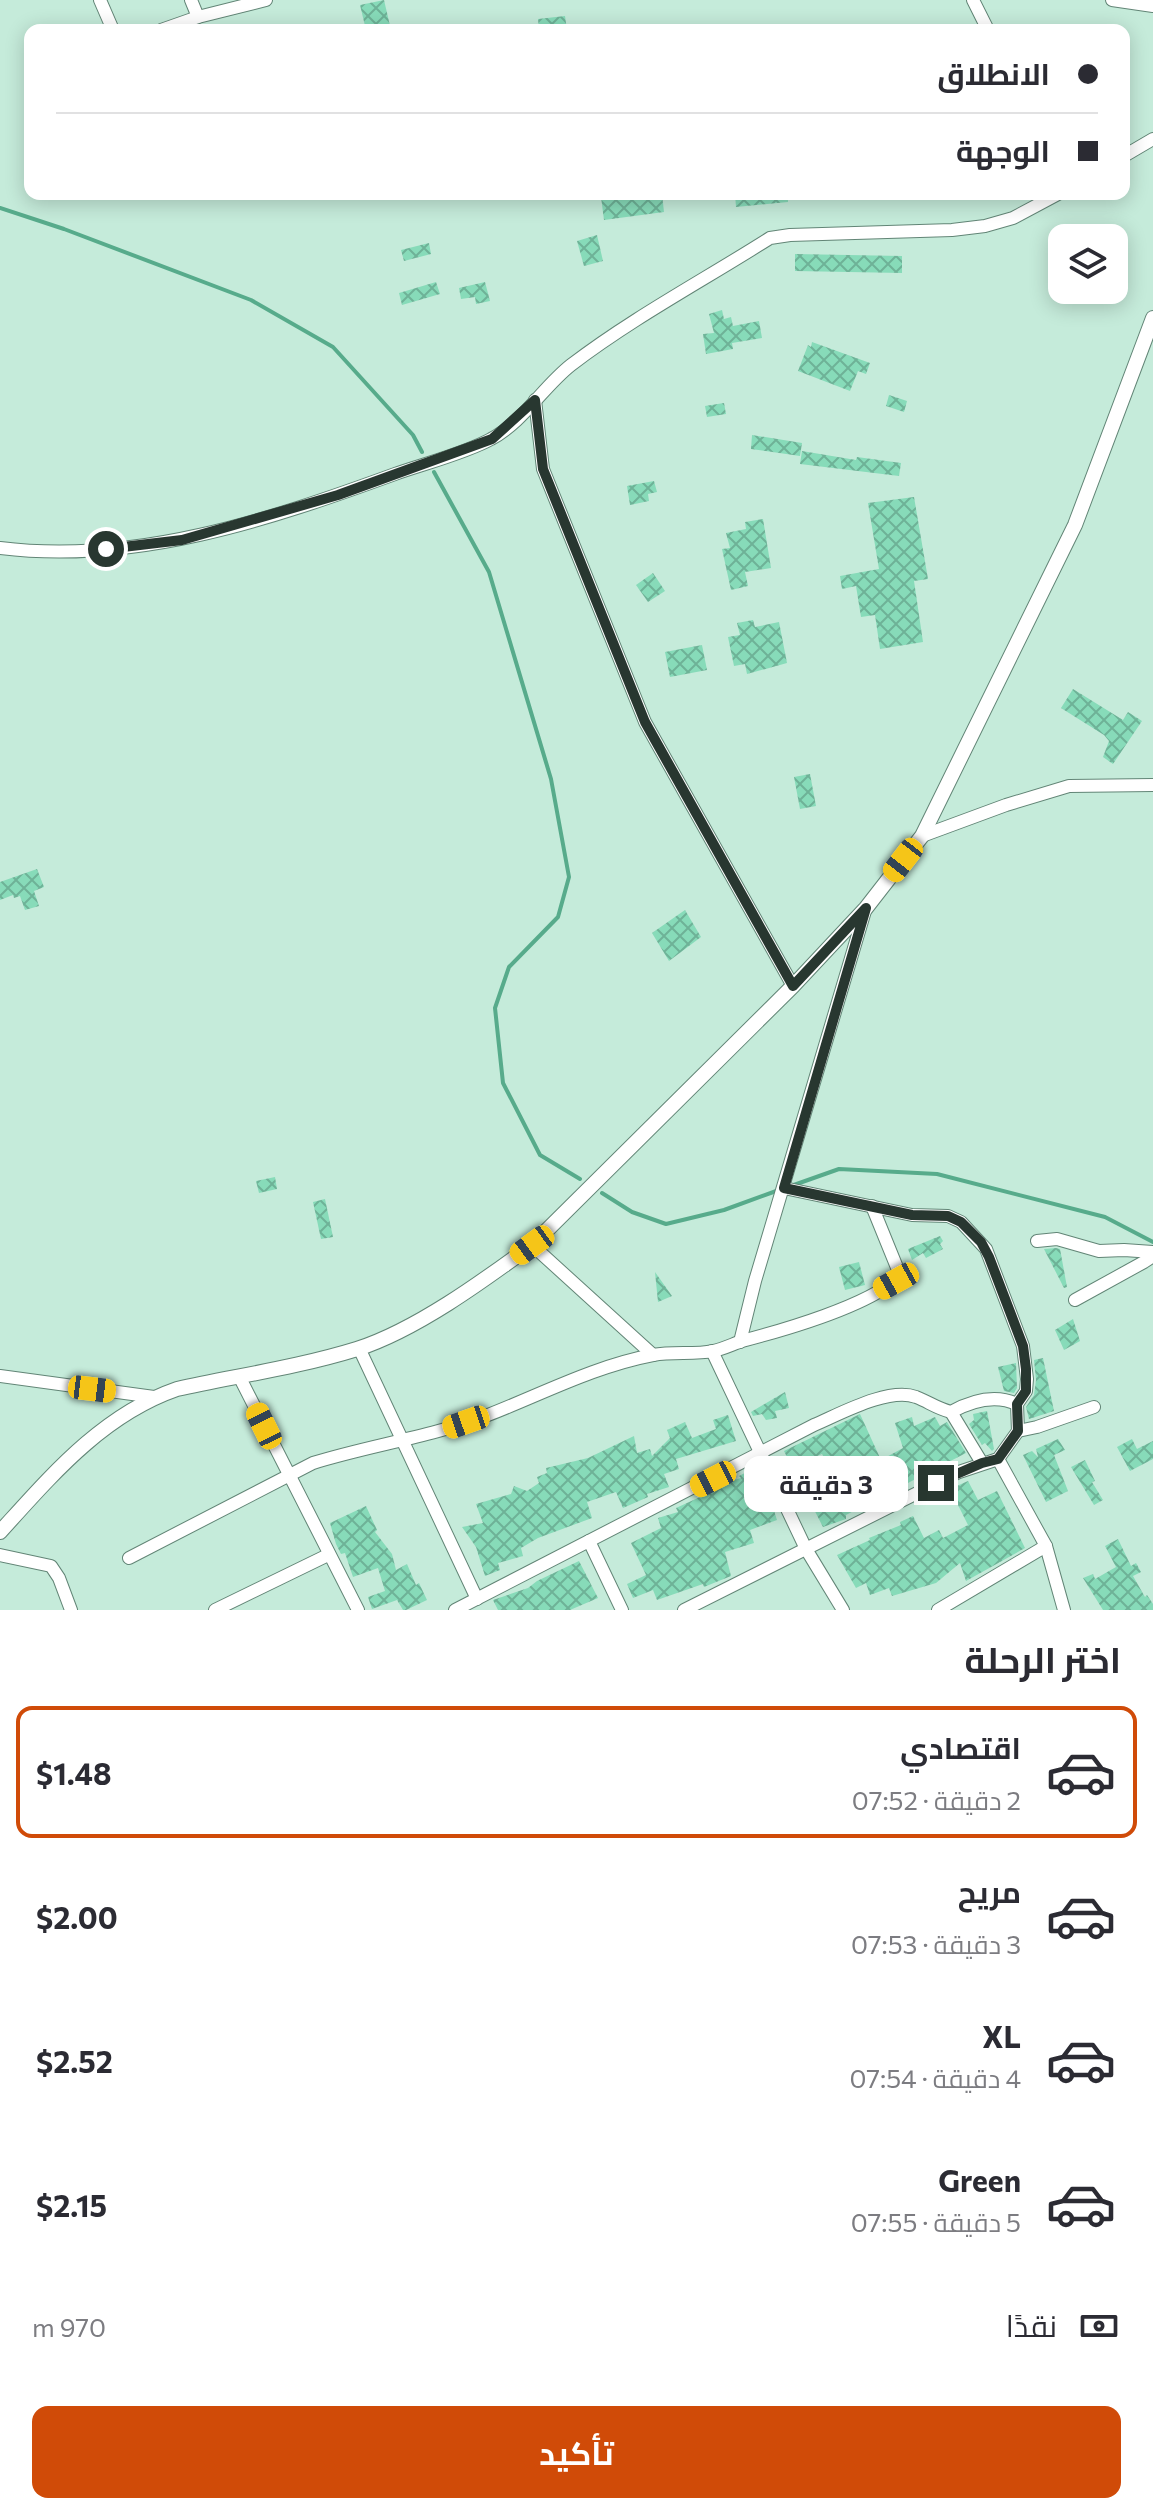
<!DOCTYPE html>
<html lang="ar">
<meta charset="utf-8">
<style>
body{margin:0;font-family:Commissioner,Cairo,sans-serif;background:#f2f2f3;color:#2b2b33;direction:rtl;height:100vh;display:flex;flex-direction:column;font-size:30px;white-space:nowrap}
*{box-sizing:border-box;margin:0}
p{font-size:26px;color:#7c7c81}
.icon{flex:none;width:44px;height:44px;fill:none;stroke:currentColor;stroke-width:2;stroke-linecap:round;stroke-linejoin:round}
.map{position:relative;height:1610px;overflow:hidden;direction:ltr}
.side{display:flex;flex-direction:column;background:#fff;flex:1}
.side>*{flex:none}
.guide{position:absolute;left:24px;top:24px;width:1106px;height:176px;border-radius:16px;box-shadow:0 4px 20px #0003;direction:rtl;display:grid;align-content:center;height:176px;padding:0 32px;background:#fff}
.fabs{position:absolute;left:1048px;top:224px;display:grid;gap:16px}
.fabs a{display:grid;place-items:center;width:80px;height:80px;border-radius:16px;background:#fff;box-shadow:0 4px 20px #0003;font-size:40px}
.end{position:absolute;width:36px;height:36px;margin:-18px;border:10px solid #283730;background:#fff;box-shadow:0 0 0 4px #fff}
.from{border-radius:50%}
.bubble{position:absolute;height:56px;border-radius:16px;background:#fff;box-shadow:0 4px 20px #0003;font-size:26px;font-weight:700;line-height:56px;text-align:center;direction:rtl}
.car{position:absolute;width:24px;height:48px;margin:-24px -12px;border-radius:10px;box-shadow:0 0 6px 2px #0007;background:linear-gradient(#f5c518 24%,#345 0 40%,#f5c518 0 76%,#345 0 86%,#f5c518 0)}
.guide b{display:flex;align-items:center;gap:28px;height:76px;font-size:30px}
.guide b+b{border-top:2px solid #e1e1e2}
.guide i{width:20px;height:20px;background:#2b2b33}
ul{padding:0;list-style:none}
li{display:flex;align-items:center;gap:24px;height:132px;margin:0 16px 12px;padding:0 16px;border:4px solid transparent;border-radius:16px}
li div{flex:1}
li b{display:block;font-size:30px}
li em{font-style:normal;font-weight:700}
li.selected{border-color:#d04b08}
li>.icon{width:72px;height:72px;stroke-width:1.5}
h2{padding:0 32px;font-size:36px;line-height:96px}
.pay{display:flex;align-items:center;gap:20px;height:88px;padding:0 32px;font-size:30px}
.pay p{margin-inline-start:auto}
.primary-button{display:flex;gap:16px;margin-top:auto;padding:16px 32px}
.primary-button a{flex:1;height:92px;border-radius:16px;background:#d04b08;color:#fff;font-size:32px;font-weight:700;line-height:92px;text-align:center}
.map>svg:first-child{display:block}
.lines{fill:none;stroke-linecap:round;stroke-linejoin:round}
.stream{stroke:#57ab8b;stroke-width:4}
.building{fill:url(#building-cross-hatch)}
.minor-casing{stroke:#628576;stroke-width:14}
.tertiary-casing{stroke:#628576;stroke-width:16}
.minor{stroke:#fff;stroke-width:12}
.tertiary{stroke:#fff;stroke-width:14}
.route{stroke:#283730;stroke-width:10}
</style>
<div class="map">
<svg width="1153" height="1610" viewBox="0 0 1153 1610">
<defs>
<pattern id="building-cross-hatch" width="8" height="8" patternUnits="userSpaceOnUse" patternTransform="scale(2)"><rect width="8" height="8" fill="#87dbb9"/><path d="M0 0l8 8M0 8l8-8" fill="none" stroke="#6eb297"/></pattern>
</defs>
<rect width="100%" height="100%" fill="#c5ebda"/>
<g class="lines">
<g class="stream">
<path d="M0 208 64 229 251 300 333 347 413 435 422 452"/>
<path d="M434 472 489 572 551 779 569 877 558 917 509 967 495 1008 503 1083 540 1155 580 1179"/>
<path d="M791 1186 839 1169 937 1174 1105 1217 1153 1242"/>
<path d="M602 1193 632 1212 666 1224 724 1210 779 1190"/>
</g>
</g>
<g class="building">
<path d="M384 0 391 30H366L360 5Z"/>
<path d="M565 16 567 30H539L538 19Z"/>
<path d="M623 194H662L664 212 604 220 601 197Z"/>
<path d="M735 194H788V202L736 207Z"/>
<path d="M597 235 603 261 584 266 577 241Z"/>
<path d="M429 243 431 254 404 261 401 250Z"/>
<path d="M795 254 902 256V273L795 271Z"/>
<path d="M436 282 440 294 402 305 399 293Z"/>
<path d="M485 282 490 301 476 304 475 297 461 299 459 288Z"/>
<path d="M722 310 724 319 731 317 733 326 759 321 762 338 732 343 733 349 706 354 703 334 714 333 709 314Z"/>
<path d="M812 342 870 363 866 374 858 371 850 391 798 371 808 345 811 347Z"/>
<path d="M889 395 907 401 904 412 886 406Z"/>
<path d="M724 403 726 414 707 417 705 406Z"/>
<path d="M752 435 802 443 800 456 751 449Z"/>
<path d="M802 451 856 460 857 457 901 463 899 476 800 464Z"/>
<path d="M654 481 657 492 648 494 649 501 630 505 627 486Z"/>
<path d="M914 497 928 579 914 581 923 642 880 649 875 615 861 617 856 586 842 589 840 576 879 569 868 503Z"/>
<path d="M763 519 771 568 745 572 748 586 731 590 722 549 730 548 726 533 746 529 745 522Z"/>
<path d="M653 573 665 591 648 602 636 585Z"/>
<path d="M753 620 755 627 779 622 787 663 747 674 745 664 734 666 728 637 740 635 737 623Z"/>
<path d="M702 645 707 670 670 677 665 652Z"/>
<path d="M1073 689 1123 720 1128 712 1142 721 1113 764 1103 757 1109 741 1104 735 1061 708Z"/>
<path d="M810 774 816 806 800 809 794 777Z"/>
<path d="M37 869 44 887 34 891 39 906 25 910 20 896 14 898 13 895 0 900V882Z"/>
<path d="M685 910 701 937 669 961 652 933Z"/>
<path d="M275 1177 277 1189 259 1193 256 1181Z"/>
<path d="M325 1199 333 1237 321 1239 313 1202Z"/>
<path d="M940 1236 943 1241 940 1244 943 1249 926 1258 923 1253 912 1260 908 1249Z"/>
<path d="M1056 1248 1060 1249 1067 1287 1064 1288 1044 1249Z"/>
<path d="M859 1262 865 1285 845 1290 839 1267Z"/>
<path d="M655 1272 672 1296 658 1302Z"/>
<path d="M1073 1319 1080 1341 1064 1350 1055 1330Z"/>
<path d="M1043 1358 1054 1411 1029 1419 1026 1407 1034 1395 1036 1380 1034 1360Z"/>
<path d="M1016 1363 1017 1388 1014 1393 1004 1391 998 1367Z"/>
<path d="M785 1392 789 1408 775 1411 777 1418 766 1420 762 1414 753 1416 751 1412Z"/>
<path d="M987 1411 994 1449 992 1451 985 1443 982 1445 969 1424 974 1420 973 1414Z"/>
<path d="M860 1414 881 1460 903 1448 895 1423 912 1417 914 1426 935 1417 940 1426 947 1422 966 1453 846 1515V1519L823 1527 805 1492 835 1477 822 1454 792 1467 784 1451Z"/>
<path d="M728 1415 736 1441 676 1459 679 1469 664 1474 669 1487 647 1494 648 1497 623 1508 616 1492 587 1502 592 1518 538 1538 521 1548 523 1556 498 1563 500 1570 485 1576 476 1547 462 1527 483 1523 476 1504 511 1494 514 1486 527 1491 539 1483 537 1477 547 1473 546 1468 588 1458 634 1436 637 1453 650 1449 652 1456 670 1438 667 1430 685 1422 692 1438 716 1429 713 1420Z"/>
<path d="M1058 1439 1065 1450 1054 1455 1068 1491 1046 1502 1023 1455 1032 1451 1038 1457 1036 1449Z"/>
<path d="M1132 1439 1137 1449 1153 1441V1459L1130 1471 1117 1447Z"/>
<path d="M1085 1460 1095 1481 1092 1482 1103 1500 1094 1505 1071 1467Z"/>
<path d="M754 1468 769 1495 777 1520 750 1530 754 1543 725 1552 731 1576 704 1587 703 1584 657 1600 653 1590 633 1598 627 1584 646 1575 631 1543 661 1528 658 1518 678 1512 676 1508 722 1487 721 1484 741 1478 739 1476Z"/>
<path d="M968 1481 978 1500 997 1491 1025 1548 966 1581 960 1563 936 1583 892 1596 889 1588 870 1595 866 1583 856 1588 837 1555 870 1540 869 1538 901 1525 900 1522 913 1516 924 1538 939 1530 943 1538 968 1525 950 1489Z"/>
<path d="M366 1506 377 1530 375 1532 392 1554 396 1570 407 1564 416 1585 419 1583 427 1600 406 1610H403L397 1600 372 1609 368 1597 385 1591 378 1568 353 1577 345 1553 341 1554 336 1544 330 1523Z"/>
<path d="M1118 1539 1131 1566 1136 1563 1141 1572 1133 1576 1145 1597 1147 1595 1153 1604V1610H1103L1083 1578 1093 1574 1095 1579 1116 1567 1105 1546Z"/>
<path d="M579 1561 598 1598 570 1610H498L493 1600 528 1588 537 1581Z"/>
</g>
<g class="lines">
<defs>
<g id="minor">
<path d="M100 0 113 30"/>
<path d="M191 0 198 17"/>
<path d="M973 0 988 30"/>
<path d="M1112 0 1153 6"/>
<path d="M161 30 198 17 266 0"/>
<path d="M1124 156 1153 139"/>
<path d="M535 400 543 469 645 722 793 986"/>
<path d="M0 548C135 565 269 520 395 474 423 464 466 453 491 439 523 422 543 387 571 365 634 317 704 280 770 238L790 235 952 230 985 226 1013 218 1058 194"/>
<path d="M922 836 1006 805 1069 786 1153 785"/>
<path d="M1037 1241 1057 1239 1099 1251 1124 1250 1153 1252"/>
<path d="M532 1245 653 1355"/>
<path d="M1075 1300 1144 1262 1153 1256V1252"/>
<path d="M740 1342 755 1281 865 911"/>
<path d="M359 1348 477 1599"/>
<path d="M712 1351 806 1549 843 1610"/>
<path d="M0 1376 154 1397"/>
<path d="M239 1376 358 1610"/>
<path d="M951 1412 982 1463"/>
<path d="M1018 1431 1037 1427 1094 1407"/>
<path d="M998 1459 1046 1546 1064 1610"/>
<path d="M589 1541 622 1610"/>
<path d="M0 1555 51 1566 59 1578 71 1610"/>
<path d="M129 1558 313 1463C371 1445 431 1437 488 1415 542 1394 595 1366 653 1355 673 1351 694 1355 713 1351 723 1349 733 1344 742 1341 784 1330 867 1306 898 1278V1270L872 1206"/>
<path d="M215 1610 328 1555"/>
<path d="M455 1610 814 1425C840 1414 888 1387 916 1397 929 1402 936 1408 951 1412 971 1401 995 1394 1017 1404"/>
<path d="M684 1610 959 1472 998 1459 1018 1431 1017 1404 1026 1391 1027 1379 1023 1346 986 1249 961 1222 948 1216 912 1215 784 1188"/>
<path d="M938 1610 1046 1546"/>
</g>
<path id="tertiary" d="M0 1532C51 1476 102 1415 177 1389 236 1376 299 1367 357 1349 416 1330 483 1281 532 1245L793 986 866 908 922 836 1075 525 1153 318"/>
</defs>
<use href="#minor" class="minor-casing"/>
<use href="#tertiary" class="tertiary-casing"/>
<use href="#minor" class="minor"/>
<use href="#tertiary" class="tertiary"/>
</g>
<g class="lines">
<path class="route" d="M106 549 182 540 338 495 492 439 535 400 543 469 645 722 793 986 866 908 784 1188 912 1215 948 1216 961 1222 981 1242 989 1257 1015 1325 1023 1346 1026 1369V1391L1017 1404 1018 1431 998 1459 982 1463 936 1483"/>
</g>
</svg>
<div class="fabs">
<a><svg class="icon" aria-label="layers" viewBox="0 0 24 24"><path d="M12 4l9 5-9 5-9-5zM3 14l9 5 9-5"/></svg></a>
</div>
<i class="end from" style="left:106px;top:549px"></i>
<i class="end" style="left:936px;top:1483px"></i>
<div class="bubble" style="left:744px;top:1456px;width:164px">3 دقيقة</div>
<i class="car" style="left:903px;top:860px;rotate:218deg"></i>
<i class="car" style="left:532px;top:1245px;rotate:234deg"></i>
<i class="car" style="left:896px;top:1281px;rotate:241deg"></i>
<i class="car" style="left:92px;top:1389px;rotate:97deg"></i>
<i class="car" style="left:466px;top:1422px;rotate:251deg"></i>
<i class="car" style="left:264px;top:1426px;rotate:334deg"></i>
<i class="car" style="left:713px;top:1479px;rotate:243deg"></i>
<div class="guide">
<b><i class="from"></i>الانطلاق</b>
<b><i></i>الوجهة</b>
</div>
</div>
<section class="side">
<h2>اختر الرحلة</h2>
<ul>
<li class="selected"><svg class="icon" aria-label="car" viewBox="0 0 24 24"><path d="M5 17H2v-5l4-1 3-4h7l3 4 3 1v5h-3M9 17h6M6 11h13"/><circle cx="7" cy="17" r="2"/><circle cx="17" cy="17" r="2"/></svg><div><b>اقتصادي</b><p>2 دقيقة · 07:52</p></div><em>$1.48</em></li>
<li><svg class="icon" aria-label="car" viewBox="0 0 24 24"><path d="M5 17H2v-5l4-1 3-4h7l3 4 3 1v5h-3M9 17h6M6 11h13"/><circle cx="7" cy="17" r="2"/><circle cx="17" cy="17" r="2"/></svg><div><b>مريح</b><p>3 دقيقة · 07:53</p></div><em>$2.00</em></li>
<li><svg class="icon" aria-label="car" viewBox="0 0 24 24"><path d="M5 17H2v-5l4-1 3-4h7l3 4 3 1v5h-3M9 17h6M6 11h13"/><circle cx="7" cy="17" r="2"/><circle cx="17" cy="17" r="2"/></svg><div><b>XL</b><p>4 دقيقة · 07:54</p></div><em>$2.52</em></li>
<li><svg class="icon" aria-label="car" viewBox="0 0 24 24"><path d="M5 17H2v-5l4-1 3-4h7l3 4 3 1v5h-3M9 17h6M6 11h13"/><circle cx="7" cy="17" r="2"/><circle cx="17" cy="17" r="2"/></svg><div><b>Green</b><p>5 دقيقة · 07:55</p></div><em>$2.15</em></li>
</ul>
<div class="pay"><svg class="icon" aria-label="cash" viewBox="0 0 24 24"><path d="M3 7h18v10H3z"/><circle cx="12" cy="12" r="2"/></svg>نقدًا<p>970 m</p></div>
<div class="primary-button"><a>تأكيد</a></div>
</section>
